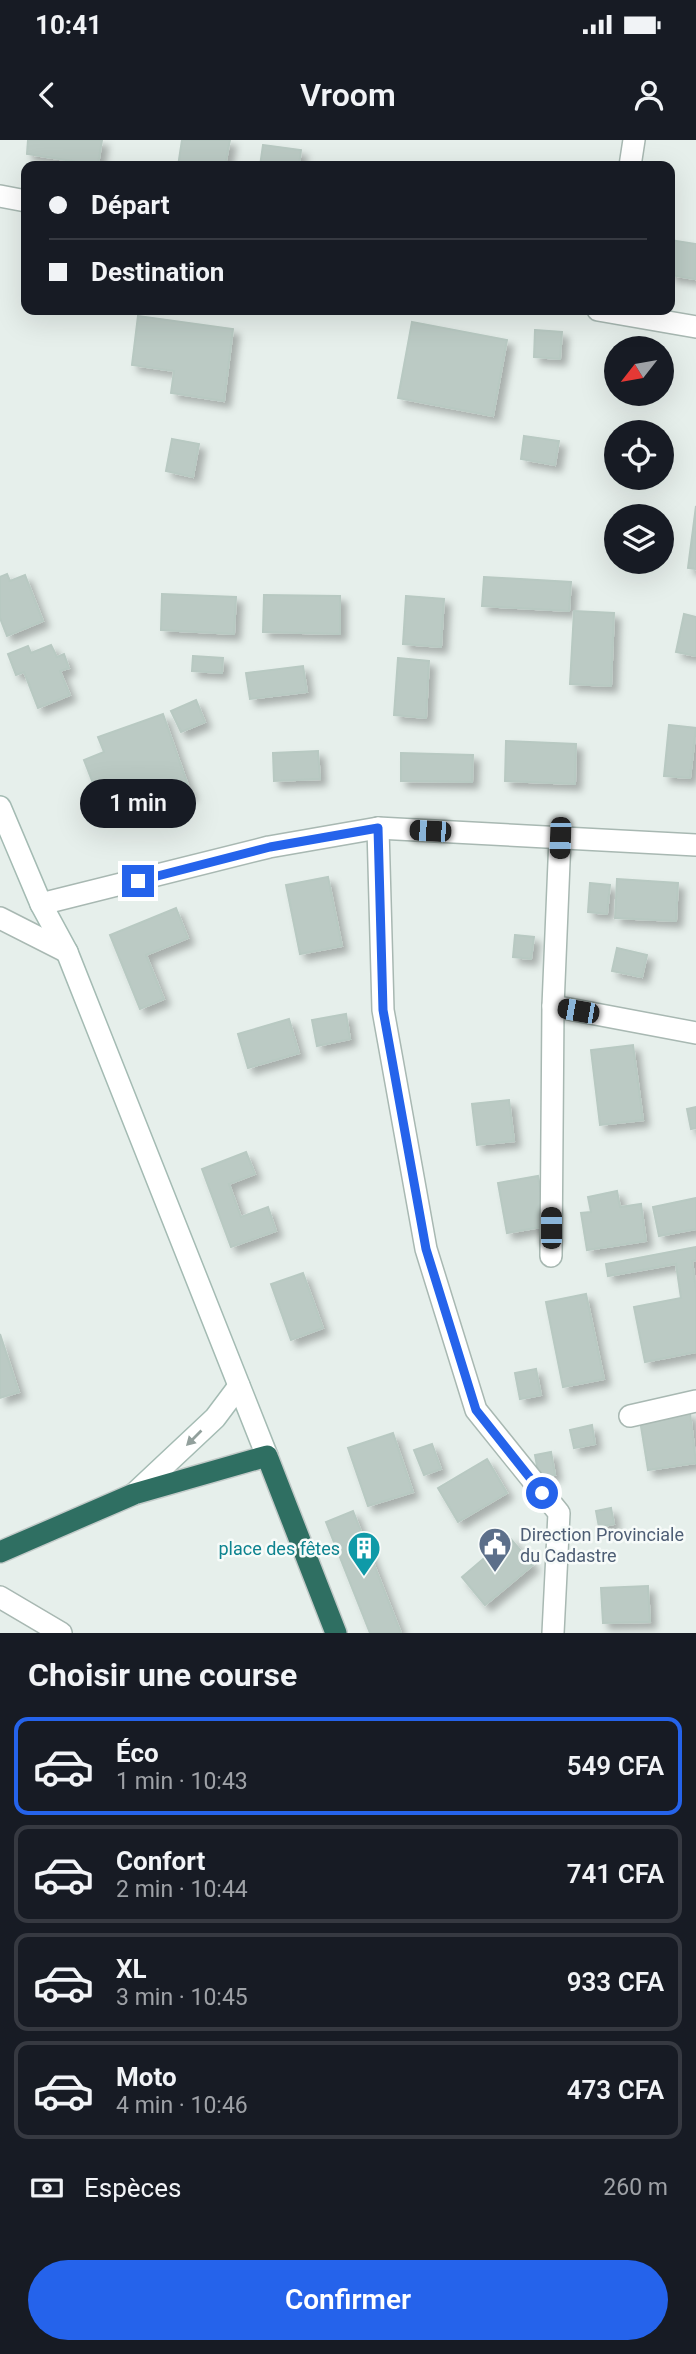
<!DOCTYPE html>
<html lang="fr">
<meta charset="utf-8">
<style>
body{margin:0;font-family:Roboto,sans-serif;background:#242831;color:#f1f3f6;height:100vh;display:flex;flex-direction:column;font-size:26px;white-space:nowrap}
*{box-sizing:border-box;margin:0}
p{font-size:23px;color:#9ea1a6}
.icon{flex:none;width:38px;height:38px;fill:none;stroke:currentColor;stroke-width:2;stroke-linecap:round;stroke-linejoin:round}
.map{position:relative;height:1493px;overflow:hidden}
.details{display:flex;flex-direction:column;background:#171b24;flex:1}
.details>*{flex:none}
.guide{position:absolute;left:21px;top:21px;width:654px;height:154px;border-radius:14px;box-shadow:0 7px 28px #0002;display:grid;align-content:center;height:154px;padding:0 28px;background:#171b24}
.needle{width:46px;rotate:239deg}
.controls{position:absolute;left:604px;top:196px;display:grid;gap:14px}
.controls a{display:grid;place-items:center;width:70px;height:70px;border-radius:50%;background:#171b24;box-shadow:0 7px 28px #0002;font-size:35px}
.end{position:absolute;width:32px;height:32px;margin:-16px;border:9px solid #2563eb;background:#fff;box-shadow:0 0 0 4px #fff}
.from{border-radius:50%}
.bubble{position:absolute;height:49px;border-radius:24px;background:#171b24;box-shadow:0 7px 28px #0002;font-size:23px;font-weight:600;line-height:49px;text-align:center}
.car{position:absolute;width:21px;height:42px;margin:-21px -10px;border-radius:9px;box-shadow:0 0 5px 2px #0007;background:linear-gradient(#222 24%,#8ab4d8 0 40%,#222 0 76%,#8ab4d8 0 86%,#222 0)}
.guide b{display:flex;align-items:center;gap:24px;height:66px;font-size:26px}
.guide b+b{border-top:2px solid #363941}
.guide i{width:18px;height:18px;background:#f1f3f6}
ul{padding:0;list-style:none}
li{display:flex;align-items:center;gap:21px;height:98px;margin:0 14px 10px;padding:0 14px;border:4px solid #363941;border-radius:14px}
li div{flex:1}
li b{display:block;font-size:26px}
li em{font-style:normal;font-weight:600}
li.active{border-color:#2563eb}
li>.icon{width:63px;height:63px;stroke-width:1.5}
h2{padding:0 28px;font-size:32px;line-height:84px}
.pay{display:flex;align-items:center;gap:18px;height:77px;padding:0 28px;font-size:26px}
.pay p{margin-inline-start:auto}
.button{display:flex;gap:14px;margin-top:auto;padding:14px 28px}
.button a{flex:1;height:80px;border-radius:42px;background:#2563eb;color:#fff;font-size:28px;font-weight:600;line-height:80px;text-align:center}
.status{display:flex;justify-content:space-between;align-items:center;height:49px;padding:0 35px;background:#171b24;direction:ltr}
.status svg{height:19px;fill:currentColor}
header{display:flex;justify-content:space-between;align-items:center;height:91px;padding:0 28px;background:#171b24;font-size:32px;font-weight:600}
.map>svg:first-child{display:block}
.building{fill:#bbcac4;stroke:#b8c9c2;stroke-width:2;filter:url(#shadow)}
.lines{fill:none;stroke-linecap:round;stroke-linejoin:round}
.street-casing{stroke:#a8b8b2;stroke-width:24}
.secondary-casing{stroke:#a4bbb3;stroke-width:24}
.highway-casing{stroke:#c2cac8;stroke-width:24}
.street{stroke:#fff;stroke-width:21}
.secondary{stroke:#fff;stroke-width:21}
.highway{stroke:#2f6f62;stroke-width:21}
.oneway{fill:#92a09c}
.route{stroke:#2563eb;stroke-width:9}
.labels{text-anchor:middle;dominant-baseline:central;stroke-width:5;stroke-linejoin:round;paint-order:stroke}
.service-label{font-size:18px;fill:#4e5e75;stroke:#f7fbf9;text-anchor:start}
.culture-label{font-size:18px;fill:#0d838f;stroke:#f7fbf9;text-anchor:end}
</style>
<div class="status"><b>10:41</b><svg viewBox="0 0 49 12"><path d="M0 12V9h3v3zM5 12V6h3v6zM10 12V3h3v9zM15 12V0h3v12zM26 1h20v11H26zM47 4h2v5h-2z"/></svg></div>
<header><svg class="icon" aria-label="back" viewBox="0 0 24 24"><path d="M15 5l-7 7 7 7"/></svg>Vroom<svg class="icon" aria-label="person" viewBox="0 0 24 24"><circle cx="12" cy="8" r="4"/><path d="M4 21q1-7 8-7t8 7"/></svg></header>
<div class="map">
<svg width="696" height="1493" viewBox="0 0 696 1493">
<defs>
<filter id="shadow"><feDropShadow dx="6" dy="6" stdDeviation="3.5" flood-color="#0004"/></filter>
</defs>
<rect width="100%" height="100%" fill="#e6efeb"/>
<g class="building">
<path d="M28 0H102L98 25 27 14Z"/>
<path d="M182 0H230L225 26H178Z"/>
<path d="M263 5 301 10 299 26H260Z"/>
<path d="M670 100 696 104 695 139 670 135Z"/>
<path d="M138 176 233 189 224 261 171 253 174 231 132 225Z"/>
<path d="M412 182 507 200 493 276 398 258Z"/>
<path d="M535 190 562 192 560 219 534 217Z"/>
<path d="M524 296 559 301 555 325 521 319Z"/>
<path d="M172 299 199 304 193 337 166 331Z"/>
<path d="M696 366V429L688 428Z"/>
<path d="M7 434 10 441 25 435 43 481 7 496 0 478V437Z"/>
<path d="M484 437 571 442 569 471 482 466Z"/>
<path d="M162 454 236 457 234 494 161 490Z"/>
<path d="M264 455 340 456V494L263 492Z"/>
<path d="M406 456 444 459 441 507 403 504Z"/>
<path d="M574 471 614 473 611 546 570 544Z"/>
<path d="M684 474 696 477V516L676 512Z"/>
<path d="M51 505 57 517 64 514 69 528 60 531 70 555 38 568 24 532 16 535 8 514 28 506 31 513Z"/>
<path d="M193 516 223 518 222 533 192 531Z"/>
<path d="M398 518 429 521 426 578 394 575Z"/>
<path d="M303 526 307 552 250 559 246 533Z"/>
<path d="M196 560 205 582 181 592 171 571Z"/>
<path d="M163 574 191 654 131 675 121 648 98 656 84 620 104 612 98 597Z"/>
<path d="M669 585 696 588 690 638 664 636Z"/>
<path d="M506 601 576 604 575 644 505 641Z"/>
<path d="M318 611 320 639 274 641 273 613Z"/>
<path d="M401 613 473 615 472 642 401 641Z"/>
<path d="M328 737 342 806 300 814 286 745Z"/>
<path d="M617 739 678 743 676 781 615 778Z"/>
<path d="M590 743 610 745 607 774 588 772Z"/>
<path d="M176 768 188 798 146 815 164 859 140 869 110 795Z"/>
<path d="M515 795 534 797 531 819 513 817Z"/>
<path d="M617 808 647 815 642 837 612 831Z"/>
<path d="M346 874 350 899 317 906 312 880Z"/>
<path d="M289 879 299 913 248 928 238 894Z"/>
<path d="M633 905 643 980 600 985 591 910Z"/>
<path d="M509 960 514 1001 477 1005 472 964Z"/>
<path d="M696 967V988L691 989 687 969Z"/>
<path d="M246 1012 255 1034 229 1044 241 1077 268 1067 276 1091 231 1107 202 1029Z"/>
<path d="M538 1036 547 1086 507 1093 498 1043Z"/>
<path d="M617 1051 620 1067 641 1064 646 1101 587 1110 581 1073 591 1072 588 1057Z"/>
<path d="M696 1058V1089L659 1096 653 1067Z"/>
<path d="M696 1107V1120L692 1121 696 1148V1212L645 1222 634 1167 681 1158 676 1124 608 1136 606 1124Z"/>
<path d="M303 1133 323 1188 291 1200 271 1144Z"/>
<path d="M586 1154 604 1239 563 1247 546 1162Z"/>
<path d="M0 1194 19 1252 0 1258Z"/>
<path d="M536 1229 541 1255 520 1259 515 1233Z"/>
<path d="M690 1273 696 1323 648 1330 640 1280Z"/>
<path d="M592 1285 595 1304 574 1308 570 1290Z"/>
<path d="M393 1293 413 1352 368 1366 348 1308Z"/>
<path d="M432 1304 441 1329 424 1335 414 1310Z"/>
<path d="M551 1312 555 1335 539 1337 535 1315Z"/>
<path d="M487 1319 507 1353 458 1382 438 1348Z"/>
<path d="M611 1368 614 1384 599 1387 596 1371Z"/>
<path d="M353 1371 401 1493H370L326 1382Z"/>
<path d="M509 1397 533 1425 485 1465 462 1437Z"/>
<path d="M648 1446 650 1482 603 1483 601 1448Z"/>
</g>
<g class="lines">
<defs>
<g id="street">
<path d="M630 26 634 0"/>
<path d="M0 56 26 61"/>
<path d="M598 170 696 187"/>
<path d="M378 688 383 870 426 1109 476 1270 559 1373 553 1493"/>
<path d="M41 764 269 707 378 688 696 705"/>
<path d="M0 778 67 812"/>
<path d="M553 866 696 893"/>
<path d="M551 1116 553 866 560 698"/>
<path d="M630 1276 696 1261"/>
<path d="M0 1457 61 1493"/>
</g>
<g id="secondary">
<path d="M0 667 41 764 67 812 267 1316"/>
<path d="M134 1354 215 1278 239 1246"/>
</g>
<path id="highway" d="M0 1412 134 1354 267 1316 336 1493"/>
</defs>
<use href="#street" class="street-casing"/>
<use href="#secondary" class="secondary-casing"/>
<use href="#highway" class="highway-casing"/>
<use href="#street" class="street"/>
<use href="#secondary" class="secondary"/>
<use href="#highway" class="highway"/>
</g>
<defs><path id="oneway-solid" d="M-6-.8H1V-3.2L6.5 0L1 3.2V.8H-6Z" transform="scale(1.75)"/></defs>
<use class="oneway" href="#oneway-solid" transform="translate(194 1298) rotate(135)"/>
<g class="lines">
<path class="route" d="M138 741 270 707 378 688 383 870 426 1109 476 1270 542 1353"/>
</g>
<defs>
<symbol id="civic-pin" viewBox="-11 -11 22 30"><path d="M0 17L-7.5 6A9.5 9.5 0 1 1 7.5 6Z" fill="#5c6f8a" stroke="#f7fbf9"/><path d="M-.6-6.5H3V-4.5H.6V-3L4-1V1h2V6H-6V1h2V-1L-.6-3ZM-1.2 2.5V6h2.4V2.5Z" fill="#fff"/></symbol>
<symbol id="building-pin" viewBox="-11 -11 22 30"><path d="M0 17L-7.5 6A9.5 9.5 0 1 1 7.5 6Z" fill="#0f9aa8" stroke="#f7fbf9"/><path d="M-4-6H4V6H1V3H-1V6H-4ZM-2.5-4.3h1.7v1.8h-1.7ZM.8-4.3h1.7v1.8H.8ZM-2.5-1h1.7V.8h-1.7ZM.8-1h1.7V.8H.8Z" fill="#fff"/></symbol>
</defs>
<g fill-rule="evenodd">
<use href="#civic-pin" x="476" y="1385" width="38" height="52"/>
<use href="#building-pin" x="345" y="1389" width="38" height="52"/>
</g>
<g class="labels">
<g class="service-label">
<text x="520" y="1394">Direction Provinciale<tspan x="520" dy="21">du Cadastre</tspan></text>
</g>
<g class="culture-label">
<text x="340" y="1408">place des fêtes</text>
</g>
</g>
</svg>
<div class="controls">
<a><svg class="needle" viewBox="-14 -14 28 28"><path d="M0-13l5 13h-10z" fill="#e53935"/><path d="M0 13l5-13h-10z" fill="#9ea1a6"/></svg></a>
<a><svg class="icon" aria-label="locate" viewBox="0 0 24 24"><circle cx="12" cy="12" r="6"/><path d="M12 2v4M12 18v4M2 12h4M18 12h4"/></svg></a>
<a><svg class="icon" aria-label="layers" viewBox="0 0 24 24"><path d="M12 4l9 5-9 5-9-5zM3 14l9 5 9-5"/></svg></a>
</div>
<i class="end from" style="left:542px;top:1353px"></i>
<i class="end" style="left:138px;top:741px"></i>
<div class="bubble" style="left:80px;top:639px;width:116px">1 min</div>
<i class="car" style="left:430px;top:691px;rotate:273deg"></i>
<i class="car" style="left:560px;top:698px;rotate:182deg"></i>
<i class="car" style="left:578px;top:871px;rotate:280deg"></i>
<i class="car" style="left:551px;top:1088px;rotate:0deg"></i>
<div class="guide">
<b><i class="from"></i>Départ</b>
<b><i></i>Destination</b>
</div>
</div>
<section class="details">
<h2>Choisir une course</h2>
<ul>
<li class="active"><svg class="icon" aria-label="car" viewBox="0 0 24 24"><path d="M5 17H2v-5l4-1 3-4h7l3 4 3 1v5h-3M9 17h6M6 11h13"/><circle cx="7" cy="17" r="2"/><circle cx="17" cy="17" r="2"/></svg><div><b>Éco</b><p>1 min · 10:43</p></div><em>549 CFA</em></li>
<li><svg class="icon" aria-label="car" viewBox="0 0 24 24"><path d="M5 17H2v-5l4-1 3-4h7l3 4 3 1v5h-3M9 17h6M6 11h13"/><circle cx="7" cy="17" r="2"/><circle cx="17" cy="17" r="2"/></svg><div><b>Confort</b><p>2 min · 10:44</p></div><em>741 CFA</em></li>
<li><svg class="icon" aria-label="car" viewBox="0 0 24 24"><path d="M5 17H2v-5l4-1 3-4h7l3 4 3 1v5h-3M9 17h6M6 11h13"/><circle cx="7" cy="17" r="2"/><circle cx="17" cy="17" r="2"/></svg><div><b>XL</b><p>3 min · 10:45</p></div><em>933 CFA</em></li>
<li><svg class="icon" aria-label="car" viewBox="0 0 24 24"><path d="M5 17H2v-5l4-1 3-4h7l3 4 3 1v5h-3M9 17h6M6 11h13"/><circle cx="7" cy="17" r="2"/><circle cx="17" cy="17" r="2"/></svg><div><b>Moto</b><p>4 min · 10:46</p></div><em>473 CFA</em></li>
</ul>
<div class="pay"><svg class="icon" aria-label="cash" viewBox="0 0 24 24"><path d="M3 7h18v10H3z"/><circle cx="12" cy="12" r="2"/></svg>Espèces<p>260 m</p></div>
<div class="button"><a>Confirmer</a></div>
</section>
